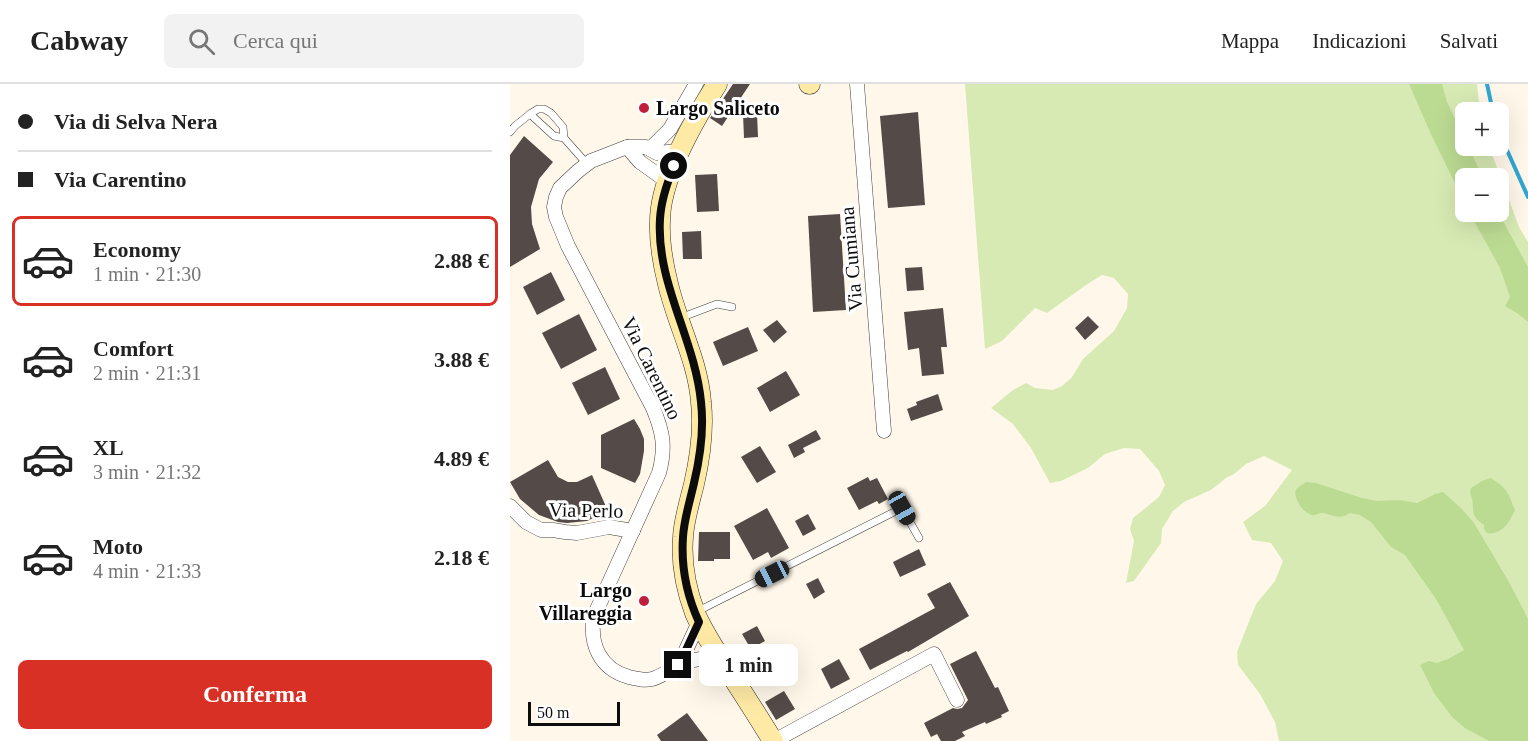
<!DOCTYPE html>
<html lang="it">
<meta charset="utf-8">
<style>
body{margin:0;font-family:"Times New Roman",serif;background:#f2f2f2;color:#222;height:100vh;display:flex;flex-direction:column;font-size:22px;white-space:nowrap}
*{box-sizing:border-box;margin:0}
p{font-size:20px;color:#767676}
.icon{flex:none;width:33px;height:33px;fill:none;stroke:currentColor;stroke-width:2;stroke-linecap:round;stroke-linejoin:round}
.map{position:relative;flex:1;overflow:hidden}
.side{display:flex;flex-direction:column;background:#fff;width:510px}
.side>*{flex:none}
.guide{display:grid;align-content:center;height:132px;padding:0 18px;background:#fff}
.buttons{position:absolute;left:945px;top:18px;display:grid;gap:12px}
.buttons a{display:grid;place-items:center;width:54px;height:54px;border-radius:9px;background:#fff;box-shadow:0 6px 24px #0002;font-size:30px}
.scale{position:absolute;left:18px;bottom:15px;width:92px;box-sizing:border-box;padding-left:6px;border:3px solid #0c0c0c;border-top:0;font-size:16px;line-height:21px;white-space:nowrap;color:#0c0c0c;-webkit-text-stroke:4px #fff;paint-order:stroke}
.end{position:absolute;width:27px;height:27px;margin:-14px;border:8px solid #0c0c0c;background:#fff;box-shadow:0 0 0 3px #fff}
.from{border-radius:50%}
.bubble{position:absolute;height:42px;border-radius:9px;background:#fff;box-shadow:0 6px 24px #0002;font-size:20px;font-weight:600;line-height:42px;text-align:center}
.car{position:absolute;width:18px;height:36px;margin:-18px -9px;border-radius:8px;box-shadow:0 0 4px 2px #0007;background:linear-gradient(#222 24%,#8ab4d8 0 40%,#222 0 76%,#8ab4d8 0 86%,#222 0)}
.guide b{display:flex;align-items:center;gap:21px;height:57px;font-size:22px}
.guide b+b{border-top:2px solid #e0e0e0}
.guide i{width:15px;height:15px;background:#222}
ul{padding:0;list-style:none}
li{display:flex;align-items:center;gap:18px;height:90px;margin:0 12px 9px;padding:0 6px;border:3px solid transparent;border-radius:9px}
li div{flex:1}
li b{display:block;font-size:22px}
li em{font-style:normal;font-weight:600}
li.on{border-color:#d93025}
li>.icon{width:54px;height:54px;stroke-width:1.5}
.primary-button{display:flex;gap:12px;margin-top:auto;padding:12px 18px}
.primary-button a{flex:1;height:69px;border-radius:9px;background:#d93025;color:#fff;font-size:24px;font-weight:600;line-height:69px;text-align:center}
header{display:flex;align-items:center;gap:36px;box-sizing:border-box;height:84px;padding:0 30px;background:#fff;border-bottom:2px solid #e0e0e0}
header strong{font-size:28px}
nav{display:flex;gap:33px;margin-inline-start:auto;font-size:21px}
.search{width:420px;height:54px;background:#f2f2f2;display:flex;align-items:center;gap:15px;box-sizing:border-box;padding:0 21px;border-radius:9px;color:#767676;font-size:22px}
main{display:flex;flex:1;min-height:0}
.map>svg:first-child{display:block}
.green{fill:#d7eab3;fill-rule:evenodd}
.forest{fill:#bcdb92}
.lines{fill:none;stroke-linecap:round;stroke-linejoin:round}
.stream{stroke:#31a6d2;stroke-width:4}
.building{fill:#544b48}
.lane-casing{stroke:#3f3f3f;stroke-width:8}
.street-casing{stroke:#3f3f3f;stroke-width:15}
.secondary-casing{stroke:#2e2e2e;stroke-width:21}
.lane{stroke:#fff;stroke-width:7}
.street{stroke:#fff;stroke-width:14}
.secondary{stroke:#ffeaa5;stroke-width:20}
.route{stroke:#0c0c0c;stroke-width:8}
.poi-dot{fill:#c01f3b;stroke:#fff;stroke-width:2}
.labels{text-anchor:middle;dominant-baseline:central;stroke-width:6;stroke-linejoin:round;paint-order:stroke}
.poi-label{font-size:20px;font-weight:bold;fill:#0c0c0c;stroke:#fff;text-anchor:start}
.street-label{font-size:20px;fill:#0c0c0c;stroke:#fff}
</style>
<header>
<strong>Cabway</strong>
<div class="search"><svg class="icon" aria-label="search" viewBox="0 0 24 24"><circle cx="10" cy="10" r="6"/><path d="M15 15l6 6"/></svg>Cerca qui</div>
<nav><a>Mappa</a><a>Indicazioni</a><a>Salvati</a></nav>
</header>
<main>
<section class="side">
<div class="guide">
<b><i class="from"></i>Via di Selva Nera</b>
<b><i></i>Via Carentino</b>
</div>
<ul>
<li class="on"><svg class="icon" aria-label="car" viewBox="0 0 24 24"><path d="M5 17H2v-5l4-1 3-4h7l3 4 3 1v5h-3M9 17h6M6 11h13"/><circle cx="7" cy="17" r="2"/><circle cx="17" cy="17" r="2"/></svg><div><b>Economy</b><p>1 min · 21:30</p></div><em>2.88 €</em></li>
<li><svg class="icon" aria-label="car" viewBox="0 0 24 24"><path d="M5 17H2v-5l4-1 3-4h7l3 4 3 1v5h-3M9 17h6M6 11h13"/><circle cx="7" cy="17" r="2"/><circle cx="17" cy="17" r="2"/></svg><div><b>Comfort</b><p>2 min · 21:31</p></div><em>3.88 €</em></li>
<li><svg class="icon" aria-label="car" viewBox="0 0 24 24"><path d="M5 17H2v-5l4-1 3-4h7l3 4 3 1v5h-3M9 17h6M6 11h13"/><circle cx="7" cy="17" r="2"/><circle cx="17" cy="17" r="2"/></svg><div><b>XL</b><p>3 min · 21:32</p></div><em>4.89 €</em></li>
<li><svg class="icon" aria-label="car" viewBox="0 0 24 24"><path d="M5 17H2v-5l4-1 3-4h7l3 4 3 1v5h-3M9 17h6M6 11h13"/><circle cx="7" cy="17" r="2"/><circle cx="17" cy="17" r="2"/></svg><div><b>Moto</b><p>4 min · 21:33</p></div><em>2.18 €</em></li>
</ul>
<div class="primary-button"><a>Conferma</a></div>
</section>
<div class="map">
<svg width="1018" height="657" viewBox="0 0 1018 657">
<rect width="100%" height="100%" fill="#fff8ea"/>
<path class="green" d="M455 0H967L970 28H956V62H979L1009 143 1018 158V657H769L765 638 750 610 728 581 727 568 746 520 765 497 773 477 761 459 742 456 733 438 755 422 782 386 754 372 736 380 724 390 716 394 701 406 674 418 663 427 652 445 651 459 624 497 616 499 624 457 620 445 623 434 649 413 655 401 649 387 630 365 614 364 595 370 578 384 551 397 540 399 521 364 503 340 481 324 503 306 516 299 525 304 543 306 552 302 562 293 573 275 604 247 617 224 618 210 604 194 592 191 576 201 537 229 525 224 492 257 475 265ZM956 94H988V128H956Z"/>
<g class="forest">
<path d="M899 0H932L937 18 955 56 956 62H958L973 94H956L955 120 920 48Z"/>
<path d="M959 128H988L1018 183V238L1007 229 995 222 1000 213 990 184Z"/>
<path d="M980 394C998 404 998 409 1005 426 999 439 992 451 977 449L974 445V441C957 430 967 425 960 409L961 404 972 397Z"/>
<path d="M796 398 806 399 852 414 867 417 889 416 907 419 925 410 933 408 952 425 964 439 999 498 1018 535V657H979L955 644 943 634 924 609 910 581 919 577 927 579 938 575 954 566 926 515 895 471 881 463 861 438 850 431 840 429C829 437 823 430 812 429 807 429 806 432 802 431 792 428 786 417 785 408L787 404Z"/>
</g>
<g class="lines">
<g class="stream">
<path d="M977 0 983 28"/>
<path d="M988 46 1018 113"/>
</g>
</g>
<g class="building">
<path d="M223 0H240L212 42 200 34Z"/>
<path d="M408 28 415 121 378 124 370 32Z"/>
<path d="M247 29 248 53 234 54 233 30Z"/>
<path d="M14 52 43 78 29 95 21 123 22 140 30 165 0 183V71Z"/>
<path d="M207 90 209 127 187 128 185 91Z"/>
<path d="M330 130 336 226 303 228 298 132Z"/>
<path d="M191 147 192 175H173L172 148Z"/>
<path d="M412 183 414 206 397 207 395 184Z"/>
<path d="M41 188 55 216 27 231 13 203Z"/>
<path d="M433 224 437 263H431L434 290 412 292 409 264 398 266 394 228Z"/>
<path d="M69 230 87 266 51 285 32 249Z"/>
<path d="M578 232 589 243 575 256 565 244Z"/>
<path d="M267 236 277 248 264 259 253 246Z"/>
<path d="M238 243 248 267 213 282 203 258Z"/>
<path d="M95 283 110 315 78 331 62 299Z"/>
<path d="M276 287 290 311 260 328 247 304Z"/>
<path d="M428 310 433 326 401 337 397 325 407 321 406 318Z"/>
<path d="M124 335 130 345 134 355V367L130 390 125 399 91 384V351Z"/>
<path d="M306 346 311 355 293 364 295 368 284 374 278 361Z"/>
<path d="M250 362 266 388 247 399 231 373Z"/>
<path d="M38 376 48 393 58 398H67L82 391 98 427 77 437 57 439 48 438 29 431 10 415 0 398Z"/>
<path d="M358 393 360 397 367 394 378 415 369 420 367 417 349 426 337 404Z"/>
<path d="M257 424 279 464 261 474 258 468 243 476 224 442Z"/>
<path d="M298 430 306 445 293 452 285 437Z"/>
<path d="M189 448H220V475H204V477H188Z"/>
<path d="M409 465 416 481 390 493 383 478Z"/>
<path d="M308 494 315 508 304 515 296 500Z"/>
<path d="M440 498 459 532 398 568 397 567 360 586 349 565 425 524 417 510Z"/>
<path d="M247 542 255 557 241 565 232 550Z"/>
<path d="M466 567 485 604 488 603 499 627 491 631 492 633 476 640 475 638 452 648 455 652 445 657H431L427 650 421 653 414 639 443 624 447 625 452 624 458 616 440 580Z"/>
<path d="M329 575 340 595 321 605 311 585Z"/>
<path d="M274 607 285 625 266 636 255 618Z"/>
<path d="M177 629 198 657H151L147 651Z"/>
</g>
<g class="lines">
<defs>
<g id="lane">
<path d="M20 30 28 25H34L41 29 53 43 54 54"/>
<path d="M0 48 5 42 20 30 44 52 54 54 77 80"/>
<path d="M170 234 207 220 222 223"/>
<path d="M186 528 392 424 409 454"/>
</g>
<g id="street">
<path d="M347 0 374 347"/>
<path d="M117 63 130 78 158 98"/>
<path d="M140 65 160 45 186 0"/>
<path d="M169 67 147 69 136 63H117L81 77 68 87 50 104 46 113 44 123 46 133 58 162 143 324C153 348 156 363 149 389L84 532C79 560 90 585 119 593 127 595 134 597 142 595 153 592 161 585 170 579"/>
<path d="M0 422 16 438 31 446H43L55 448 67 449 99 443 123 447"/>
<path d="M189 538 170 579 209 571"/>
<path d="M264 657 424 570 447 616"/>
</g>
<g id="secondary">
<path d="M207 0C184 36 150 94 150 137 149 158 153 180 158 200 167 239 188 277 191 318 194 345 190 374 184 400 180 417 174 435 173 453 171 478 176 505 185 529 192 546 204 564 214 580 231 606 247 631 263 657"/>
<path d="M299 0H300"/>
</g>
</defs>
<use href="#lane" class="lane-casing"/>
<use href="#street" class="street-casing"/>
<use href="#secondary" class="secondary-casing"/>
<use href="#lane" class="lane"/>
<use href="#street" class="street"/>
<use href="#secondary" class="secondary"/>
</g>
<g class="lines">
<path class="route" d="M164 82C157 99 151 117 150 135 146 199 185 255 191 318 194 344 190 374 184 399 180 417 174 435 173 453 171 482 177 512 189 538L170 579 168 581"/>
</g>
<g class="poi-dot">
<circle cx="134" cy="24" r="6"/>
<circle cx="134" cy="517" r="6"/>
</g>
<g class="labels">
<g class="poi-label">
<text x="146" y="24">Largo Saliceto</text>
<text x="122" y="506" text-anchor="end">Largo<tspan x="122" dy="23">Villareggia</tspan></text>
</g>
<g class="street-label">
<text transform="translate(341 175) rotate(-95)">Via Cumiana</text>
<text transform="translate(142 284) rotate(64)">Via Carentino</text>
<text transform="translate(76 426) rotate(1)">Via Perlo</text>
</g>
</g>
</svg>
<div class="buttons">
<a>+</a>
<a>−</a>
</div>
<div class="scale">50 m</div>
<i class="end from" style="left:164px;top:82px"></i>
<i class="end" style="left:168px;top:581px"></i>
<div class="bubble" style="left:189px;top:560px;width:99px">1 min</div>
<i class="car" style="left:392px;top:424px;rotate:151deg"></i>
<i class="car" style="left:262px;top:490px;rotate:243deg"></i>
</div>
</main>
